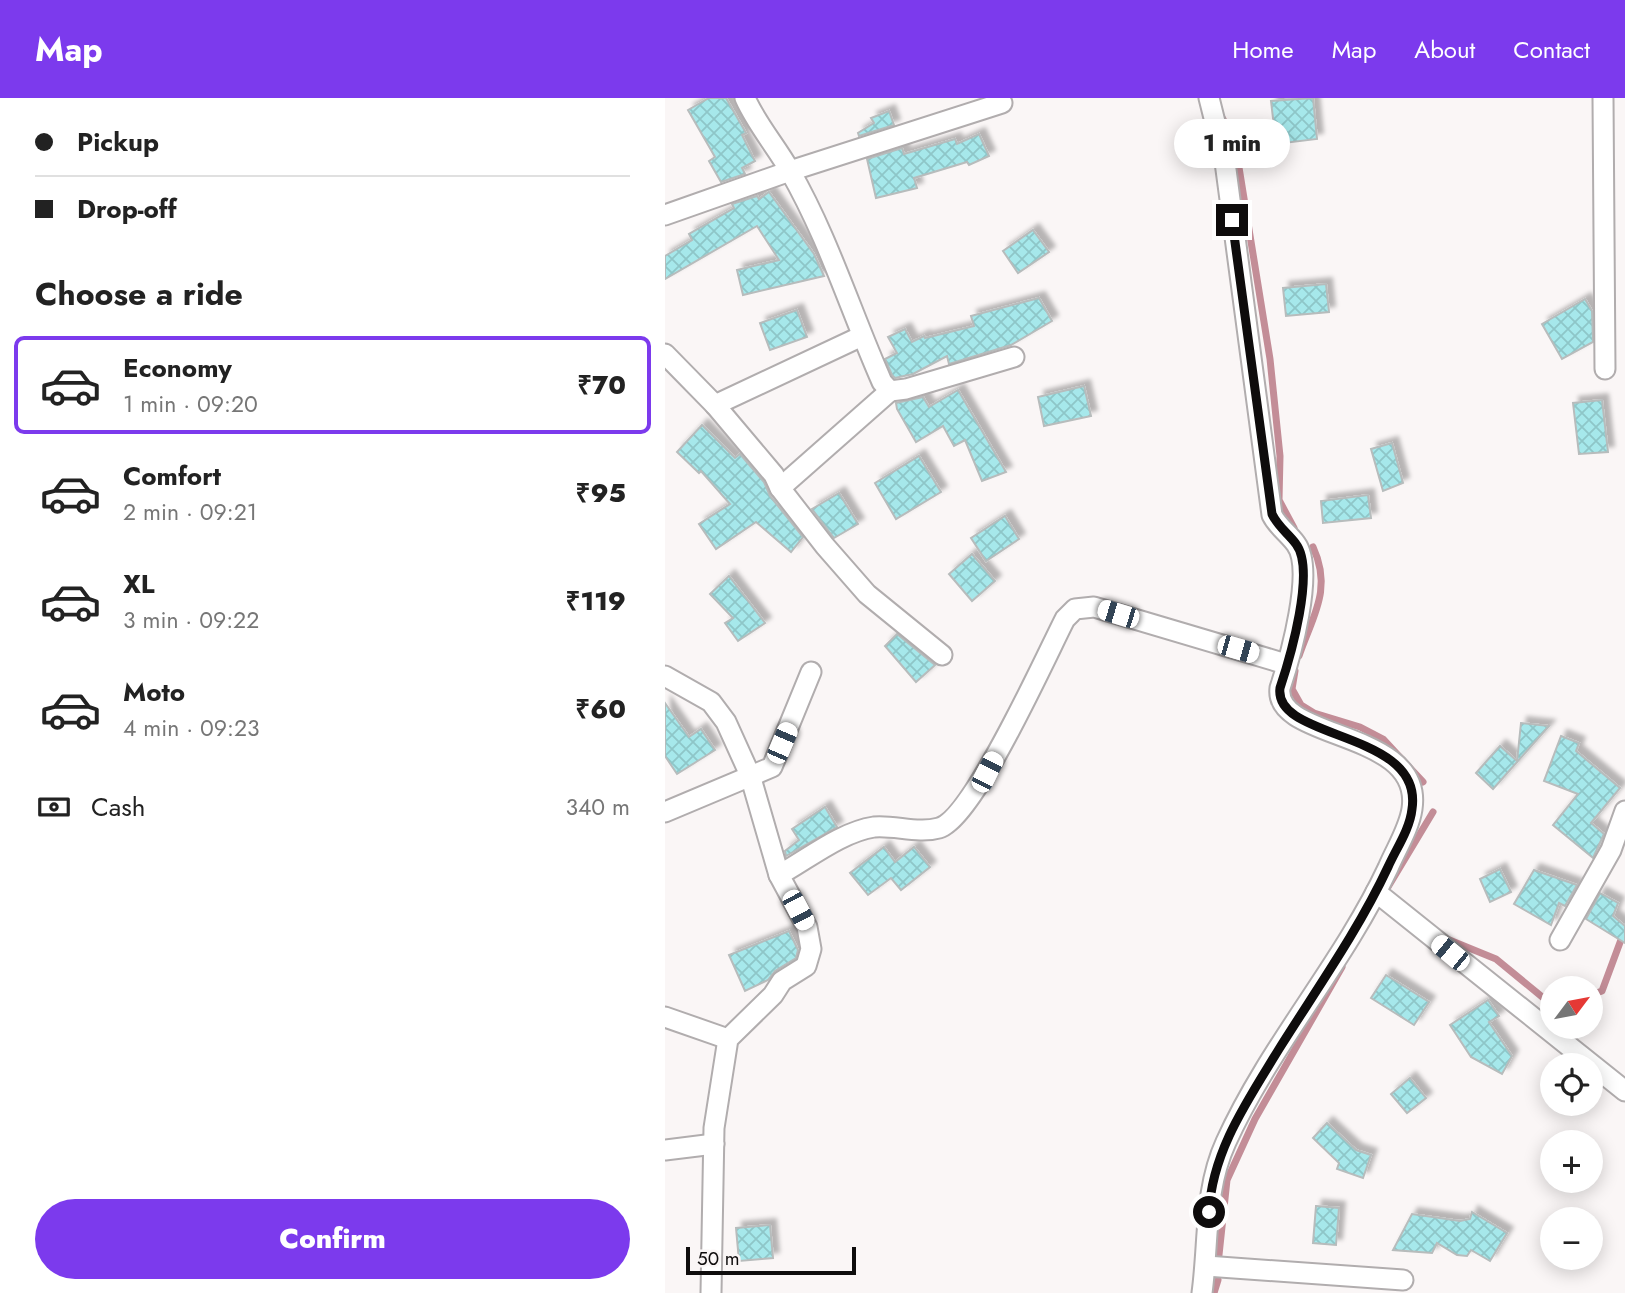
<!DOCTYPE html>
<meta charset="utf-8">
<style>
body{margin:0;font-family:Jost,sans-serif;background:#f2f2f2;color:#222;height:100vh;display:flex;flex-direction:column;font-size:26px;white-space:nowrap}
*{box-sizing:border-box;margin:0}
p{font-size:23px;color:#767676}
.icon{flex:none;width:38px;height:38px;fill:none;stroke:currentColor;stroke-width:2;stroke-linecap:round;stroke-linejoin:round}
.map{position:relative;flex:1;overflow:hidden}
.sheet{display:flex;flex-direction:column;background:#fff;width:665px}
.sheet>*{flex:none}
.hud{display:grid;align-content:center;height:154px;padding:0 35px;background:#fff}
.needle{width:46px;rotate:58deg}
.fabs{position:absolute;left:875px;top:878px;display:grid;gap:14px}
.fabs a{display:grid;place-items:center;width:63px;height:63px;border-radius:50%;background:#fff;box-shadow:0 4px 18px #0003;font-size:35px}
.scale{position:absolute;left:21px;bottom:18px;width:170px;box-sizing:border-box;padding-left:7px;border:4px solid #0e0c0c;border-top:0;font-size:19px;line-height:24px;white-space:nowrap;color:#0e0c0c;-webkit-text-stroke:5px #faf6f6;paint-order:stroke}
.end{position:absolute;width:32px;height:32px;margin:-16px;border:9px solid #0e0c0c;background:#fff;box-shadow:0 0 0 4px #fff}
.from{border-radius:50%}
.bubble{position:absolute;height:49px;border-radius:24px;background:#fff;box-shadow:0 4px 18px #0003;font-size:23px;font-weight:800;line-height:49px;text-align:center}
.car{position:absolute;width:21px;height:42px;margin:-21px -10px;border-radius:9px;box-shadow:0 0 5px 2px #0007;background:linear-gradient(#fff 24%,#345 0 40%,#fff 0 76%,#345 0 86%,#fff 0)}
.hud b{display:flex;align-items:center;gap:24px;height:66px;font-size:26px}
.hud b+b{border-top:2px solid #e0e0e0}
.hud i{width:18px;height:18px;background:#222}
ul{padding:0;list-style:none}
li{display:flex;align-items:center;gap:21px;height:98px;margin:0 14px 10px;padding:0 21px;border:4px solid transparent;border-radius:10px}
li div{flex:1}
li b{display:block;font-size:26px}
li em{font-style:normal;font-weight:800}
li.current{border-color:#7c3aed}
li>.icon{width:63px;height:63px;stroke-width:1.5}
h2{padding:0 35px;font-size:32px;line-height:84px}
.pay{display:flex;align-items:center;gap:18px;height:77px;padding:0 35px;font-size:26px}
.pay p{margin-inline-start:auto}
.primary-button{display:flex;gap:14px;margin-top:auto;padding:14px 35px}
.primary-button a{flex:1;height:80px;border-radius:42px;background:#7c3aed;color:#fff;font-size:28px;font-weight:800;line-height:80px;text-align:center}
header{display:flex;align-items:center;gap:42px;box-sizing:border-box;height:98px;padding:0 35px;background:#7c3aed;color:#fff}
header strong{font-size:33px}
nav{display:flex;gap:38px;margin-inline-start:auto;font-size:24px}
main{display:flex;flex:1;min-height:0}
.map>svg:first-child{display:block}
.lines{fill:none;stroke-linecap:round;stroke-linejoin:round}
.stream{stroke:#c38d97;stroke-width:7}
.building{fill:url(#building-cross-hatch);stroke:#b7bcbc;stroke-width:2;filter:url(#shadow)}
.street-casing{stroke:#b1adae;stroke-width:23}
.street{stroke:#fff;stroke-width:19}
.route{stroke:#0e0c0c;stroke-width:9}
</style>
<header>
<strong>Map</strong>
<nav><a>Home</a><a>Map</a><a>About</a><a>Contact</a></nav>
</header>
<main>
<section class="sheet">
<div class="hud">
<b><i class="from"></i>Pickup</b>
<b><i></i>Drop-off</b>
</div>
<h2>Choose a ride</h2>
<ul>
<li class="current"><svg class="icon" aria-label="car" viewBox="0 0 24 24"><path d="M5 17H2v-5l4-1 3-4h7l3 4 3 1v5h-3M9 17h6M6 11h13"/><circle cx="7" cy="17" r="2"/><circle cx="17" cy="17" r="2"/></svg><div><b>Economy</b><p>1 min · 09:20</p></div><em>₹70</em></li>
<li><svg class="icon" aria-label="car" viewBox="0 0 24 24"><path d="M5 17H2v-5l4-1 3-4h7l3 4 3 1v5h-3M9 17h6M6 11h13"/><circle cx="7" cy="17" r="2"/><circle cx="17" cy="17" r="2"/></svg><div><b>Comfort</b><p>2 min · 09:21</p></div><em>₹95</em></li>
<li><svg class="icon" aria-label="car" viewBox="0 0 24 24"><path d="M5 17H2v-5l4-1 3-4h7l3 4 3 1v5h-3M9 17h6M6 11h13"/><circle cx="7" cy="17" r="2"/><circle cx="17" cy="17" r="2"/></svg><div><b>XL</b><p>3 min · 09:22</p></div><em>₹119</em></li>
<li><svg class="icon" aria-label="car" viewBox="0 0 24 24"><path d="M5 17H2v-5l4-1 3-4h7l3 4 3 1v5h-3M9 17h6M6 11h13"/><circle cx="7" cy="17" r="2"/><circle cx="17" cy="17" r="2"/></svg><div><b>Moto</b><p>4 min · 09:23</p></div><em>₹60</em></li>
</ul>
<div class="pay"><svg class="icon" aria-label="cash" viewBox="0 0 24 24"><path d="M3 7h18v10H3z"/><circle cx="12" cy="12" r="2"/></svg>Cash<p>340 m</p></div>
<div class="primary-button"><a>Confirm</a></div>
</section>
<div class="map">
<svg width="960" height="1195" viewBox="0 0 960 1195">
<defs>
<pattern id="building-cross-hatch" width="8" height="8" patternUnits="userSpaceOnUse" patternTransform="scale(1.75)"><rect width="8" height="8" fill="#a6e8eb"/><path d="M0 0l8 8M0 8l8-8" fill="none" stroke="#8ec6c8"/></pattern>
<filter id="shadow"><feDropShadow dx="6" dy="-6" stdDeviation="2" flood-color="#0004"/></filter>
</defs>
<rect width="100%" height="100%" fill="#faf6f6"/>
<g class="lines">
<g class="stream">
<path d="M558 21 572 57 605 261 615 358 614 402 629 430"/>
<path d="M634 558C647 519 668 492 648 449"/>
<path d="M630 573 627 591 636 607 649 615 695 629 718 641 758 684"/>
<path d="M723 789 768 714"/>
<path d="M782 841 831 861 887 907"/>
<path d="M926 897 937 893 960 831"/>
<path d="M554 1157 562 1082 590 1021 677 869"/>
<path d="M549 1195 553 1182"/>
</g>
</g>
<g class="building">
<path d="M44 0H61L81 35 77 37 90 63 77 70 80 76 56 84 44 63 50 59 23 12Z"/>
<path d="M648 0 652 41 611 46 606 3Z"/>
<path d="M224 13 229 27 194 38 193 35 209 25 206 20Z"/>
<path d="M314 36 324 58 304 67 302 64 249 80 252 90 211 100 202 61 237 50 239 56 290 41 292 46Z"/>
<path d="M104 94 149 156 159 178 78 197 72 172 114 162 92 128 0 181V158L27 142 24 136 69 110 67 106 92 98 94 101Z"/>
<path d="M368 132 384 154 353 175 338 153Z"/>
<path d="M661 186 664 214 621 218 618 190Z"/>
<path d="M374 200 387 223 346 247 284 266 282 258 248 276 230 280 227 277 220 261 232 255 223 239 240 231 247 244 259 238 260 240 309 228 306 218Z"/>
<path d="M920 201 927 213 928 244 897 261 877 226Z"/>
<path d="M132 212 142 239 105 252 95 225Z"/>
<path d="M419 288 426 318 379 328 373 299Z"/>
<path d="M293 292 341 374 317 383 300 342 289 348 278 328 251 344 232 311 231 305 258 299 264 309Z"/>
<path d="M937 302 943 354 914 356 908 305Z"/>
<path d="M37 327 70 360 75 356 99 384 105 398 138 439 126 454 91 424 51 451 34 426 65 406 36 373 34 375 12 354Z"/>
<path d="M727 345 738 385 718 393 706 351Z"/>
<path d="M254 358 276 394 231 421 210 385Z"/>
<path d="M174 395 193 426 169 440 147 411Z"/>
<path d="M703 397 706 420 658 425 656 403Z"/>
<path d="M340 418 354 441 321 463 306 440Z"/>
<path d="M307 456 330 483 307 503 284 476Z"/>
<path d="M64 478 100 525 73 543 60 525 68 520 45 496Z"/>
<path d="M232 536 270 567 251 584 220 548Z"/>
<path d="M0 605 24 639 36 631 50 652 12 676 0 658Z"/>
<path d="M856 625 884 628 828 691 811 675 835 648 852 663Z"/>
<path d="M896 638 914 645 911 653 955 690 926 725 939 736 928 760 888 727 913 696 879 683Z"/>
<path d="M160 709 172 729 121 758 120 753 134 742 127 731Z"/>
<path d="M219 749 230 764 249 749 265 769 236 792 226 780 203 797 185 775Z"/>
<path d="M835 771 846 794 825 804 815 781Z"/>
<path d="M869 772 912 787 900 808 894 805 886 827 849 806Z"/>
<path d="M935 795 953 805 948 818 960 828V845L921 821Z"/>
<path d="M124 833 133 852 131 860 110 873 103 882 80 893 64 857Z"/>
<path d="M721 877 764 904 749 927 706 900Z"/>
<path d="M823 902 834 918 824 924 847 958 837 976 806 959 785 927Z"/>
<path d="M745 980 761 1000 742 1015 726 996Z"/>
<path d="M662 1025 691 1052 706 1057 698 1080 672 1071 674 1065 648 1040Z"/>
<path d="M651 1108 674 1110 671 1147 648 1145Z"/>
<path d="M807 1114 842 1135 825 1163 806 1152 802 1158 792 1157 772 1145 767 1155 728 1152 747 1116 795 1123 805 1121Z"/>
<path d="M105 1127 108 1160 74 1163 71 1130Z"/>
</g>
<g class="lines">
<defs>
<g id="street">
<path d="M80 0C92 27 111 48 125 73 163 139 186 214 217 284L225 293 241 291 349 259"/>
<path d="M938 0 940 271"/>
<path d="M0 117 125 73 337 5"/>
<path d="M0 256 50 307 109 377 115 390 160 448 202 496 277 557"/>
<path d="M50 307 197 238"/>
<path d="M115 390 225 293"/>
<path d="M0 578 46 604 61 624 85 677 114 777 142 829 146 851 141 868 117 883 108 897 63 941 49 1030 46 1195"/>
<path d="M0 714 107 669 146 574"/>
<path d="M114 777C143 761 176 734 209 729 230 727 253 736 274 730 308 721 381 558 400 521L410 511 429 509 621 566"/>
<path d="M711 794 960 993"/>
<path d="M895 842 946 752 960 713"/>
<path d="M0 919 63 941"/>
<path d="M0 1052 49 1046"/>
<path d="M541 1168 738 1182"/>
<path d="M537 1195C544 1143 539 1092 561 1044 605 947 678 866 723 770 731 751 744 731 747 711 759 631 608 643 615 590 625 560 650 472 631 446 623 435 613 429 607 417L560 64 544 0"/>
</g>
</defs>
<use href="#street" class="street-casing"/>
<use href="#street" class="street"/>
</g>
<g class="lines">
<path class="route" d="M544 1114C547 1053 583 1002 614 951 651 892 693 833 723 769 731 751 745 731 747 711 759 632 608 643 615 590 625 560 651 472 631 446 623 435 613 429 607 416L567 122"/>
</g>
</svg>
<div class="fabs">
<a><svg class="needle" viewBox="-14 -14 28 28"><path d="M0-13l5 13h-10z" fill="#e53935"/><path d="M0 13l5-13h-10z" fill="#767676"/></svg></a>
<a><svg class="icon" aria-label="locate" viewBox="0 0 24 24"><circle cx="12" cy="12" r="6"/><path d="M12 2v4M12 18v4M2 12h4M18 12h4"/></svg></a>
<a>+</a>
<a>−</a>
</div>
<div class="scale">50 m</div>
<i class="end from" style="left:544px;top:1114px"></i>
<i class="end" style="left:567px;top:122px"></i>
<div class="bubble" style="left:509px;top:21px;width:116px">1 min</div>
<i class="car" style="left:453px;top:516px;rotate:287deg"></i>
<i class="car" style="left:573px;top:551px;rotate:106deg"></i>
<i class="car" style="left:117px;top:645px;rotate:23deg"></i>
<i class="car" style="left:322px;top:674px;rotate:27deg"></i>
<i class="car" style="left:133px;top:812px;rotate:152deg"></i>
<i class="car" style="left:785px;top:855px;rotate:309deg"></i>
</div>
</main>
